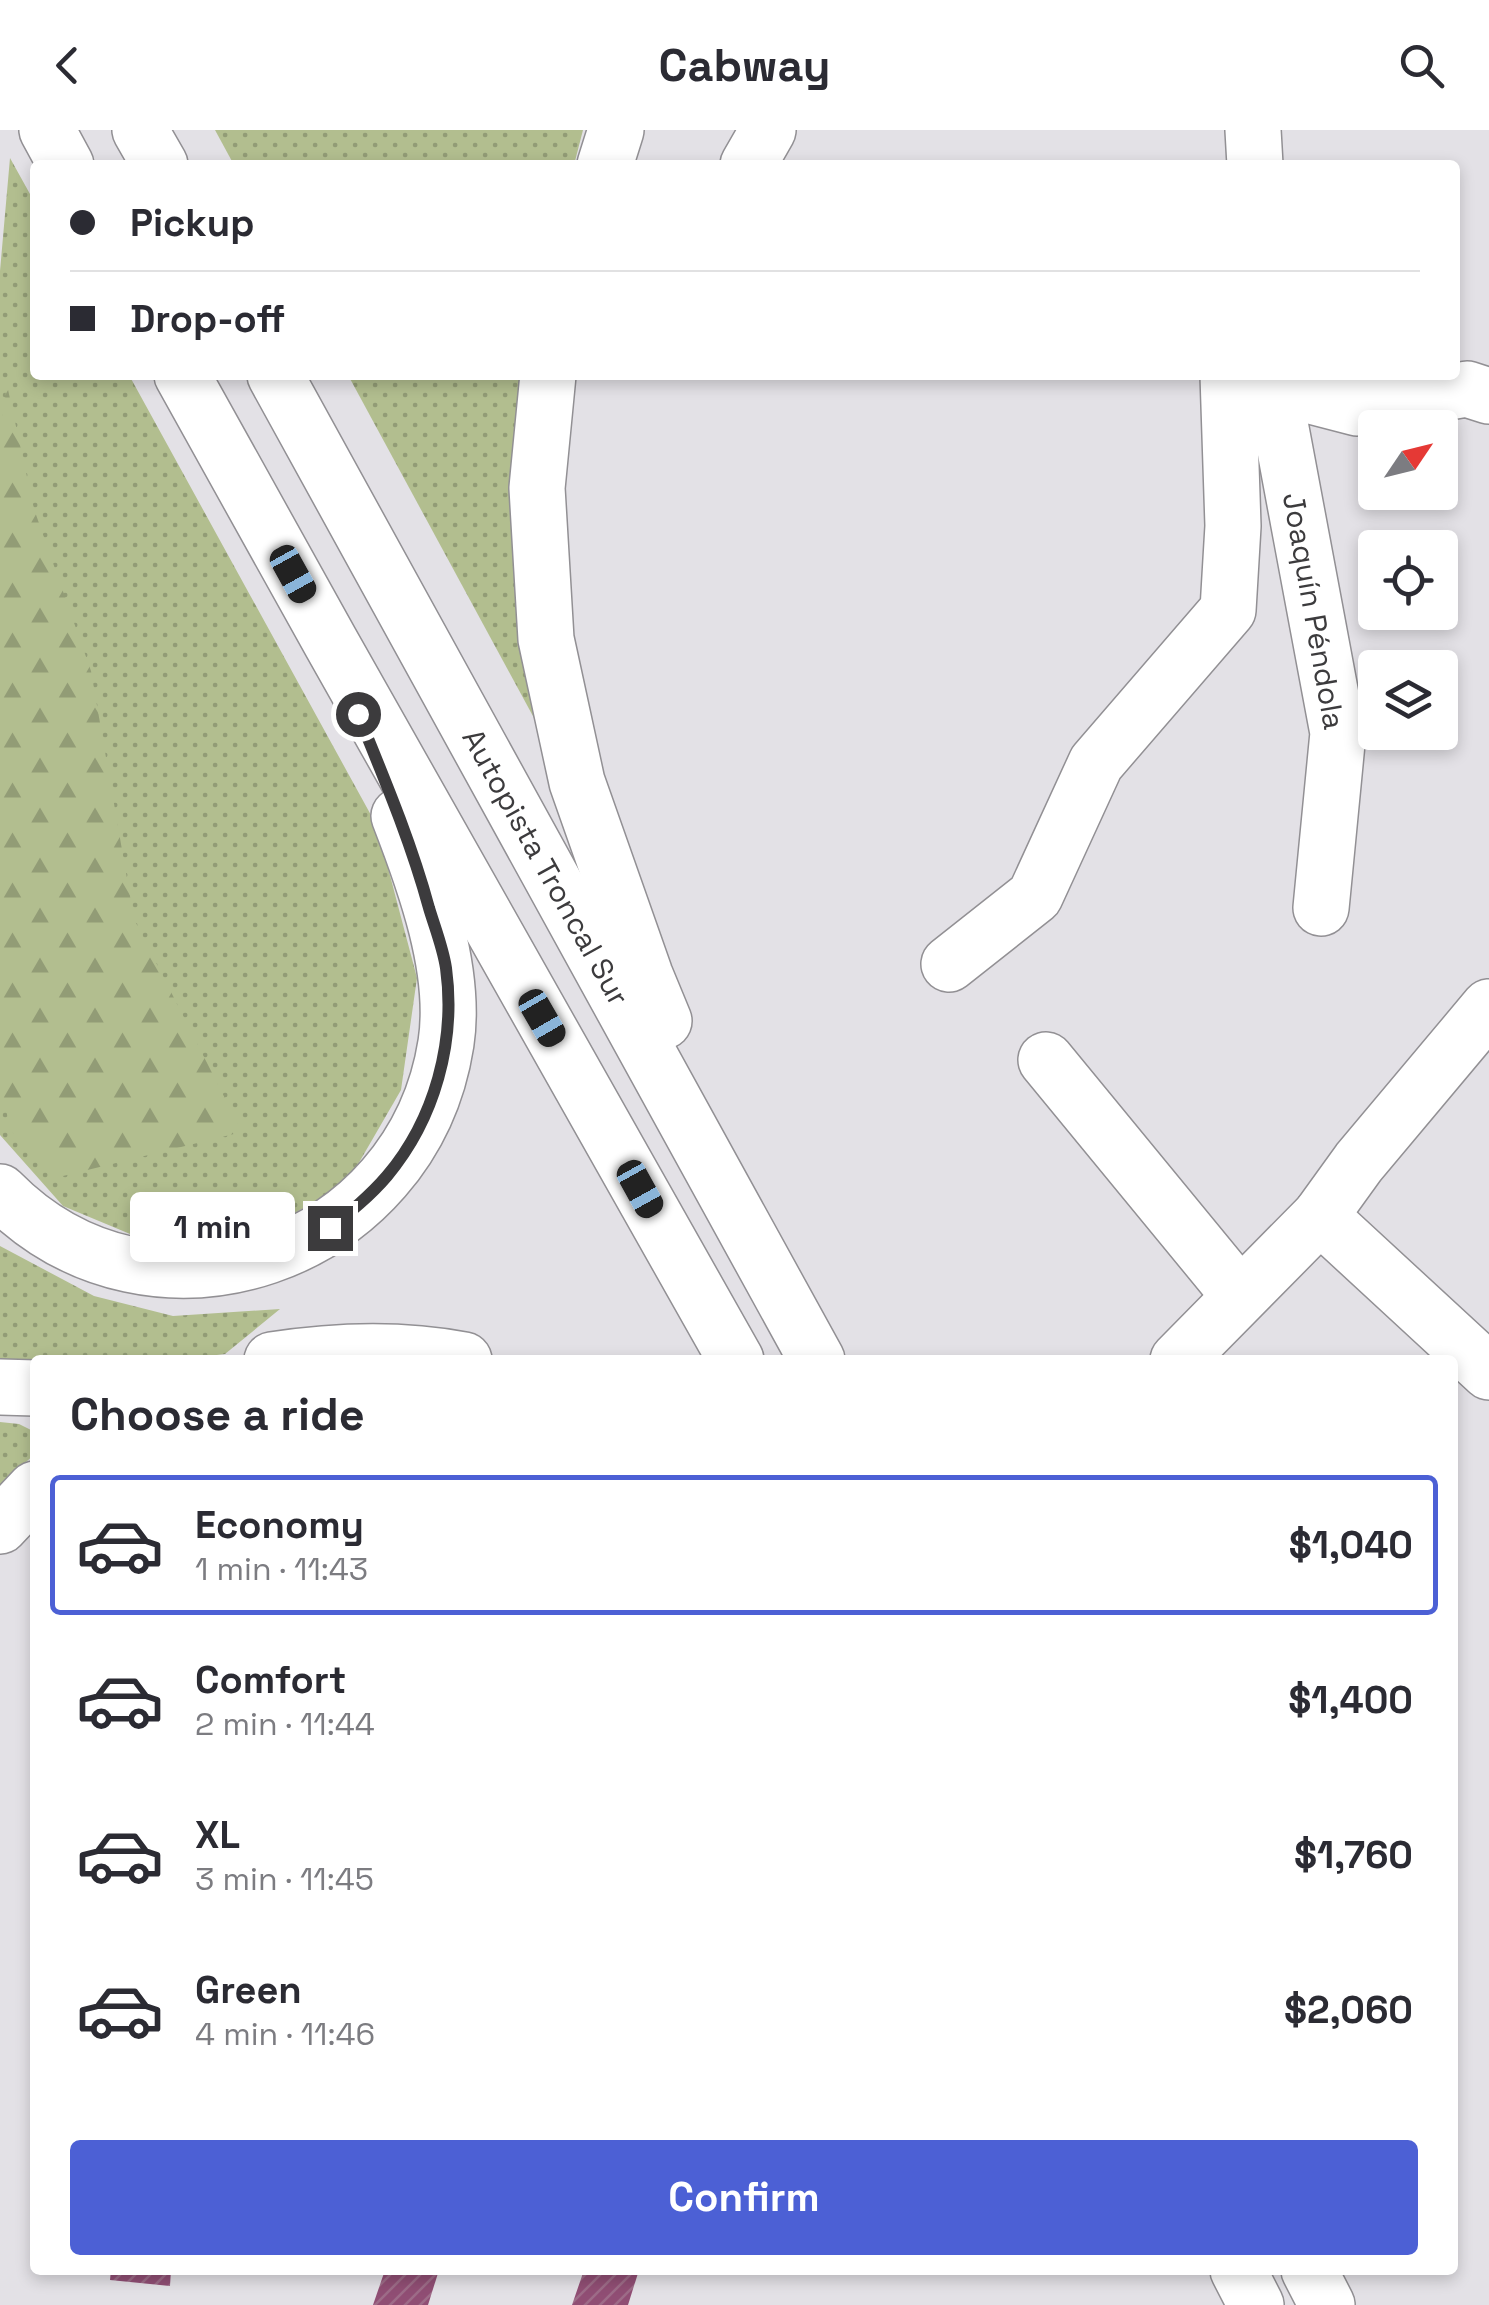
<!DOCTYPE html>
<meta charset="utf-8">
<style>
body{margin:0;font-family:"Space Grotesk",sans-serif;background:#f2f2f3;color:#2b2b33;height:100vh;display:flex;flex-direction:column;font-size:38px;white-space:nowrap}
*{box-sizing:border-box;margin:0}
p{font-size:32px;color:#7c7c81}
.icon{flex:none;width:55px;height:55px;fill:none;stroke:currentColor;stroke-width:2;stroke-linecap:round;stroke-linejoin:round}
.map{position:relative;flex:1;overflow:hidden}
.details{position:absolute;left:30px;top:1225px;width:1428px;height:920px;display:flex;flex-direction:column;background:#fff;border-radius:10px;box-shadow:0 5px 15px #0003}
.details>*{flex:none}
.banner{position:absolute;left:30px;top:30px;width:1430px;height:220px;border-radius:10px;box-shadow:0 5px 15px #0003;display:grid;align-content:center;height:220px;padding:0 40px;background:#fff}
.needle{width:65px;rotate:55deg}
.fabs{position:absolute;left:1358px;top:280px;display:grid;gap:20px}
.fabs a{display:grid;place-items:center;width:100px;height:100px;border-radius:10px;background:#fff;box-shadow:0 5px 15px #0003;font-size:50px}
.end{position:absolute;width:45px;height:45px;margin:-22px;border:12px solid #3c3b3d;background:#fff;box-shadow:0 0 0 5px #fff}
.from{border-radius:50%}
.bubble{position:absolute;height:70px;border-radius:10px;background:#fff;box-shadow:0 5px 15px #0003;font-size:32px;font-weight:700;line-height:70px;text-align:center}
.car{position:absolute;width:30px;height:60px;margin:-30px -15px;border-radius:12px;box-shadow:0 0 8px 2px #0007;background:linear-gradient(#222 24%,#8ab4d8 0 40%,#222 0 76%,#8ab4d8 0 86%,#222 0)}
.banner b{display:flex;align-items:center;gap:35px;height:95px;font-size:38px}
.banner b+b{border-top:2px solid #e1e1e2}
.banner i{width:25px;height:25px;background:#2b2b33}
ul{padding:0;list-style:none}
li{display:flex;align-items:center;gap:30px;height:140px;margin:0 20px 15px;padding:0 20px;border:5px solid transparent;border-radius:10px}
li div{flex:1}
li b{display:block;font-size:38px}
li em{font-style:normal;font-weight:700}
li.active{border-color:#4c60d5}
li>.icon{width:90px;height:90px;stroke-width:1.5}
h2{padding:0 40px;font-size:45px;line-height:120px}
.primary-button{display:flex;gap:20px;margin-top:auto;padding:20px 40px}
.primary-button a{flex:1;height:115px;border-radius:10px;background:#4c60d5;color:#fff;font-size:40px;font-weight:700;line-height:115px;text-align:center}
header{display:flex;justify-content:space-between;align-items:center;height:130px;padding:0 40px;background:#fff;font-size:45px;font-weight:700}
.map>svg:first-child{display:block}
.grass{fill:url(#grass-dots)}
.forest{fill:url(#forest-firs)}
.building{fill:url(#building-hatch)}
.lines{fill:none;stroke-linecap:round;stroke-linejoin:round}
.minor-casing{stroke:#929094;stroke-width:58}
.highway-casing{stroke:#929094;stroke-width:58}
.minor{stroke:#fff;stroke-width:55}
.highway{stroke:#fff;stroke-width:55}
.route{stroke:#3c3b3d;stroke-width:12}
.labels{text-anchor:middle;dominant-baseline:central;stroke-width:10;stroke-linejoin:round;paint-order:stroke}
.street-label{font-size:30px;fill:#3c3b3d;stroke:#fff}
</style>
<header><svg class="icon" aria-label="back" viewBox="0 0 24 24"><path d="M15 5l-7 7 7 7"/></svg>Cabway<svg class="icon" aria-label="search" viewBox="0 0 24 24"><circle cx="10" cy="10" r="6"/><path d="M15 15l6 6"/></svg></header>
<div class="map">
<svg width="1489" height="2175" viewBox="0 0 1489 2175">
<defs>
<pattern id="grass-dots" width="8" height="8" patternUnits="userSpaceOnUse" patternTransform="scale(2.5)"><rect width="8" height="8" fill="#b2be8f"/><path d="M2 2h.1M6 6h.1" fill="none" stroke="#929c76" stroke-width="1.8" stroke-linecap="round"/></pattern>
<pattern id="forest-firs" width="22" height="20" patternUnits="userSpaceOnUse" patternTransform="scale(2.5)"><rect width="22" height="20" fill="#b2be8f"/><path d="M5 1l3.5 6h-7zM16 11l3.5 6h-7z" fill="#929c76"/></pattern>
<pattern id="building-hatch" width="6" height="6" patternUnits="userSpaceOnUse" patternTransform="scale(2.5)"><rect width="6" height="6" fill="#904e74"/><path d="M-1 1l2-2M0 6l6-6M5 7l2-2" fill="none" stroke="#9d6c88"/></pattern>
</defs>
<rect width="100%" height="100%" fill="#e3e1e6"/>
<g class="grass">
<path d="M215 0H583L574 35H234Z"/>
<path d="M10 28 35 73V245H129L377 696 417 848 401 960 346 1055 252 1106 154 1114 63 1076 0 1005V141Z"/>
<path d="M348 245H530L547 612Z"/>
<path d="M0 1116 94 1166 173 1186 280 1179 225 1224 176 1230H35V1238L0 1236Z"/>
<path d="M0 1292 19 1294 35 1302V1324L0 1355Z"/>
</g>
<path class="forest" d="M7 255 34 379 91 541 134 789 242 1002 63 1046 13 1003 0 962V775L3 772 0 764V303Z"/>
<g class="building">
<path d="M111 2140H171L170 2156 110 2150Z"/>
<path d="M385 2140H439L428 2175H373Z"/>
<path d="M584 2140H639L628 2175H572Z"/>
</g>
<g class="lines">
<defs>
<g id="minor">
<path d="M1253 0 1255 35"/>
<path d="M748 35 768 0"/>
<path d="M1271 245 1338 603 1321 778"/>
<path d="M1273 256 1357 278 1467 259 1489 266"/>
<path d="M949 834 1035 766 1096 633 1228 480 1233 396 1228 245"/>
<path d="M1046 930 1240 1166"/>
<path d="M1320 1086 1489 1242"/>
<path d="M1178 1230 1320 1086 1359 1032 1489 877"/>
</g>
<g id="highway">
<path d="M47 0 66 35"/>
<path d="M140 0 160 35"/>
<path d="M605 35 616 0"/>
<path d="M182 245 330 511 736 1230"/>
<path d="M275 245 817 1230"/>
<path d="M548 245 537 358 546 509 577 652 645 845 664 891"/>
<path d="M0 1062C153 1218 413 1126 446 913 457 841 425 753 399 686"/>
<path d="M272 1230C336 1220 401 1218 464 1230"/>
<path d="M0 1257 35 1258"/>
<path d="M0 1396 35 1359"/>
<path d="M1238 2140 1256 2175"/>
<path d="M1309 2140 1327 2175"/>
</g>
</defs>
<use href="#minor" class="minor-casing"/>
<use href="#highway" class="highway-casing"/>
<use href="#minor" class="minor"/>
<use href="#highway" class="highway"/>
</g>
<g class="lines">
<path class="route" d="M330 1098C350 1082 370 1066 387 1046 435 989 456 911 446 838 443 818 435 798 429 778 411 712 384 648 358 584"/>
</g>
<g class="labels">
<g class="street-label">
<text transform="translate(1314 481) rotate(80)">Joaquín Péndola</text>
<text transform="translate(546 737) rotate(61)">Autopista Troncal Sur</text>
</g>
</g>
</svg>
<div class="fabs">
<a><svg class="needle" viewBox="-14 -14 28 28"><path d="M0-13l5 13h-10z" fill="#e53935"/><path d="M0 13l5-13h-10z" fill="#7c7c81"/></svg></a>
<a><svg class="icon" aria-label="locate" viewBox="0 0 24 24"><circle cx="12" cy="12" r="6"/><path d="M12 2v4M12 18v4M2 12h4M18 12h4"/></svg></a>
<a><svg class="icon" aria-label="layers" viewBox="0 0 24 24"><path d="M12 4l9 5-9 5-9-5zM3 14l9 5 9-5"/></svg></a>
</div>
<i class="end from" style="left:358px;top:584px"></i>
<i class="end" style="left:330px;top:1098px"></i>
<div class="bubble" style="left:130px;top:1062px;width:165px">1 min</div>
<i class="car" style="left:293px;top:444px;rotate:151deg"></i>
<i class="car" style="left:542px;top:888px;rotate:150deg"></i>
<i class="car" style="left:640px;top:1059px;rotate:151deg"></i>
<div class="banner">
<b><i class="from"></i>Pickup</b>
<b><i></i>Drop-off</b>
</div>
<section class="details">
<h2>Choose a ride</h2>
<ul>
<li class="active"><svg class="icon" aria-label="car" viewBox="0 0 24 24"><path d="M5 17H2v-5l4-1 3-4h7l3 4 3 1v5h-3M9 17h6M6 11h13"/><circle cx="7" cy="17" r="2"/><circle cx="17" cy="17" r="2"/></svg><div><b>Economy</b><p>1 min · 11:43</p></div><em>$1,040</em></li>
<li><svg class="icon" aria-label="car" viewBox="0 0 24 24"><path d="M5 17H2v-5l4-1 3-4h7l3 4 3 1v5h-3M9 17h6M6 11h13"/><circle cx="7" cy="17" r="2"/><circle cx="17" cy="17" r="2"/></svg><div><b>Comfort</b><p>2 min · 11:44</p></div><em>$1,400</em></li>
<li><svg class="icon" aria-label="car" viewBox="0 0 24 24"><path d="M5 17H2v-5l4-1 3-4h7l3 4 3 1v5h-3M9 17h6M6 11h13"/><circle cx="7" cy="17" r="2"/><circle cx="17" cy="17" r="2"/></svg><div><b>XL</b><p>3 min · 11:45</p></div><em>$1,760</em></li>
<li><svg class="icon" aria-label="car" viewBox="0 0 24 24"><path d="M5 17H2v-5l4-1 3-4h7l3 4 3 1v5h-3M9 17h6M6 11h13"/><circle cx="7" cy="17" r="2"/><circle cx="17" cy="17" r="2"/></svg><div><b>Green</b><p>4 min · 11:46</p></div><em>$2,060</em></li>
</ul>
<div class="primary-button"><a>Confirm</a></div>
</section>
</div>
